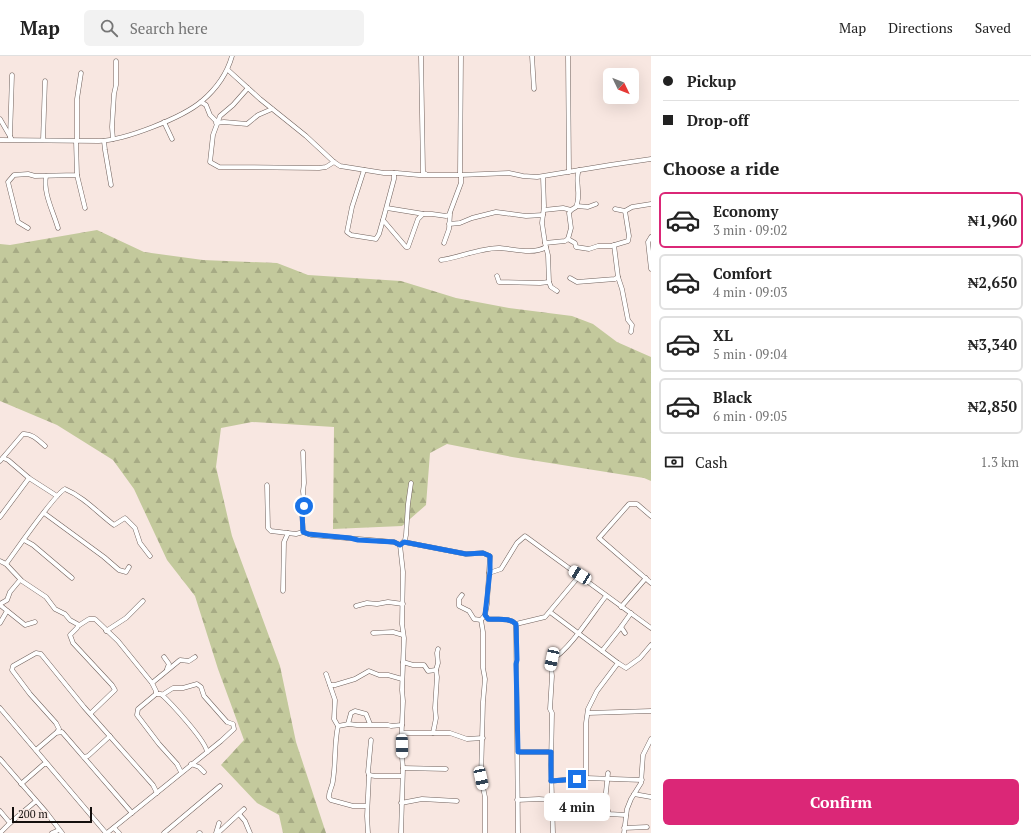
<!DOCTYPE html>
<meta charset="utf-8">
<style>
body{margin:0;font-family:"PT Serif",serif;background:#f2f2f2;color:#222;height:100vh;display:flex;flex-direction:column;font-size:15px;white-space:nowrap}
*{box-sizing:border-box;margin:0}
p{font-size:13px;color:#767676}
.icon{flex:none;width:22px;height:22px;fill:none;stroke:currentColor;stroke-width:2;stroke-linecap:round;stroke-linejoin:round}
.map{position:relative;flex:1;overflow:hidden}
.panel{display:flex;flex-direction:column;background:#fff;width:380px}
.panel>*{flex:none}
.banner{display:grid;align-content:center;height:88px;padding:0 12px;background:#fff}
.needle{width:26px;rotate:133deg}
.buttons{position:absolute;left:603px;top:12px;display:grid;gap:8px}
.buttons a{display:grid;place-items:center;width:36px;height:36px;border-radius:6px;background:#fff;box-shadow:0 4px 16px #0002;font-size:20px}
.scale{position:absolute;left:12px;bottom:10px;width:80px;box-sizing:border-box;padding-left:4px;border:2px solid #140f0d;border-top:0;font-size:11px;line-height:14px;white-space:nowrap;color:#140f0d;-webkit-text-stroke:3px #f8e7e1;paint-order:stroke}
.end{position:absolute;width:18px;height:18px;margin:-9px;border:5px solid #1a73e8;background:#fff;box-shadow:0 0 0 2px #fff}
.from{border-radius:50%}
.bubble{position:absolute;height:28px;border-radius:6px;background:#fff;box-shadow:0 4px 16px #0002;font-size:13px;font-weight:800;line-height:28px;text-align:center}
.car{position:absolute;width:12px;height:24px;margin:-12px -6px;border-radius:5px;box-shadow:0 0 3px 1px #0007;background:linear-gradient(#fff 24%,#345 0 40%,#fff 0 76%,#345 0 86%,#fff 0)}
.banner b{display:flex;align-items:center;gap:14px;height:38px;font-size:15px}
.banner b+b{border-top:1px solid #e0e0e0}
.banner i{width:10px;height:10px;background:#222}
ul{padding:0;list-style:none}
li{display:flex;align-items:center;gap:12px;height:56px;margin:0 8px 6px;padding:0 4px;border:2px solid #e0e0e0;border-radius:6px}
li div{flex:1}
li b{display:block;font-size:15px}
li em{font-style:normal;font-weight:800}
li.active{border-color:#db2777}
li>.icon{width:36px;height:36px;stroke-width:1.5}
h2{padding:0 12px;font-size:18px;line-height:48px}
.pay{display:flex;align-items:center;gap:10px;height:44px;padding:0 12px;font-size:15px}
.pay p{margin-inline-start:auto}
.action{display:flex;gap:8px;margin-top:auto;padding:8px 12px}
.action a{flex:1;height:46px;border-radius:6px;background:#db2777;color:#fff;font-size:16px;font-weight:800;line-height:46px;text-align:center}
header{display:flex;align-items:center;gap:24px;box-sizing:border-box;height:56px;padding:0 20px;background:#fff;border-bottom:1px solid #e0e0e0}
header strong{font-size:19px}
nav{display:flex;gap:22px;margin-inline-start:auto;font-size:14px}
.search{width:280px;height:36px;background:#f2f2f2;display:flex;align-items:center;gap:10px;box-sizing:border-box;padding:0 14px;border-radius:6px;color:#767676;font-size:15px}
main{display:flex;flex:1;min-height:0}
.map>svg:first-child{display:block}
.forest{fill:url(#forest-firs)}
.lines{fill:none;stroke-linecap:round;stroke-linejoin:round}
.minor-casing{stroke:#70615c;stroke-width:5}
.minor{stroke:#fff;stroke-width:4}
.route{stroke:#1a73e8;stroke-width:5}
</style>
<header>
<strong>Map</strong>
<div class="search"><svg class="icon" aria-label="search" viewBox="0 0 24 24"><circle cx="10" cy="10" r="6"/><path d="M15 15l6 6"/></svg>Search here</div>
<nav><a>Map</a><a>Directions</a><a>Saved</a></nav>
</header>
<main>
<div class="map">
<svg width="651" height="777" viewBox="0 0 651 777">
<defs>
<pattern id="forest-firs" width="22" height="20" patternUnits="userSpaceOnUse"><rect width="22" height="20" fill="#c3c99c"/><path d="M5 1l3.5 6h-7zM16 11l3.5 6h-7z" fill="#a7ab85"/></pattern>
</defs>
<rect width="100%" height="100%" fill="#f8e7e1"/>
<path class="forest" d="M97 174 144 196 203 204 277 207 308 219 401 225 456 242 509 252 572 260 593 268 617 286 651 301V425L644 422 512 401 447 388 430 397 426 449 402 470 333 473 334 371 252 366 221 372 216 411 232 480 280 610 296 686 326 777H283L279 759 257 747 221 709 244 684 218 613 195 540 167 504 134 433 113 404 57 369 0 345V188L10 189Z"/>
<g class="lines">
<defs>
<g id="minor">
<path d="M421 0 423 114V117L426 118"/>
<path d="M532 0 534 33"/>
<path d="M568 0 569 116"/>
<path d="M228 14 260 43 306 80 334 106 340 110 384 117H397L419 119H460L509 117 523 120 537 121 610 109 651 103"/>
<path d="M248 32 233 49 220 60 213 79 210 106 219 111 319 112 326 111 334 106"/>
<path d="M201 46 206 49 210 59 217 66"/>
<path d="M0 63 11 82"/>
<path d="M164 66 172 83"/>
<path d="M216 67 224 66 247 68 258 59 272 53"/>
<path d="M10 81 12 19"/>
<path d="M113 83 112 71 114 38 116 29V5"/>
<path d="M0 84 99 85C125 84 182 62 202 45 216 33 227 18 232 0"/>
<path d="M43 84 45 25"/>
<path d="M77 85V43L81 17"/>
<path d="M104 85 105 94 111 129"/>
<path d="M364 114 352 151 347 176 351 179 376 183 379 178 383 164"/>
<path d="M394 117V123L383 164 406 191H408L418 163 423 158"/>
<path d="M77 119 85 152"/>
<path d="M460 119 461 0"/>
<path d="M46 120C43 137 53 155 58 172"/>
<path d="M543 121 544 150 542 167 545 187 548 199 549 226 551 231 557 235"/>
<path d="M577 150 588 151 596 148"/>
<path d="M387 152 424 158H432L446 160 449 159 461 127V119"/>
<path d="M615 153 625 155 632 151 651 148"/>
<path d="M544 154 563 152 571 154"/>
<path d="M449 168 460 167 472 162 496 156 526 160 543 159"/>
<path d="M28 172 18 166 8 126 14 119 28 118 35 120 77 119 76 85"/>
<path d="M651 181 648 186 651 213"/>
<path d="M568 183 575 187 576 191 589 193 598 190H611L628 185 629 180 625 155"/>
<path d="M568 183 571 172 569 157 571 154 576 151C582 138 574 125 579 114"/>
<path d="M444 187 449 173 450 158"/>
<path d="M545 187 565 185 568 183"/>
<path d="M614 189 618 221 622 233 628 264 632 269 631 276"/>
<path d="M441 204C458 202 483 191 500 192 514 193 533 199 546 191"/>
<path d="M497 220 499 226 540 227 549 226"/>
<path d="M570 222 577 226 615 223 618 221"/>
<path d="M3 402 8 404 29 422 57 440"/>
<path d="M0 405 23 378C32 377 39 385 45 390"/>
<path d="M267 429 268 472 271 475 296 478 303 476 311 479 394 486 400 489"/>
<path d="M44 457 104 501 119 514 126 516 129 511"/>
<path d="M651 460 637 448H629L599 482 651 527"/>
<path d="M0 461 29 422"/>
<path d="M303 476 302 456 304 445 303 435 304 427 303 396"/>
<path d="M24 484 33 489 72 522"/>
<path d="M404 486 466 498 483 497 490 500 487 548 485 559 481 564 483 576V612L485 623 483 646 481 722 485 741V777"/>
<path d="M0 505 6 508 22 525 46 541 55 553 65 558 70 564 79 569"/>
<path d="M6 508C15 496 56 436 65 433 84 441 98 457 114 469L125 462 135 472 140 487 150 500"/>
<path d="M489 517 501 513 517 487 525 480 651 572"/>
<path d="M283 535 284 486 288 477"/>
<path d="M462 539 459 543V550L469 555 474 563 481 564"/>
<path d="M0 548 7 544 10 536 20 524"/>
<path d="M0 549 25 569 35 566"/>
<path d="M356 550 367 547 377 548 388 546 403 548"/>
<path d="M621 551 646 522"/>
<path d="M550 556 618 607 597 635 588 653 586 667V722L551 725"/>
<path d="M485 559 488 563C498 564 509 561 516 568L545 561 580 519"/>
<path d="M0 567 7 555"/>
<path d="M516 568 518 777"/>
<path d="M106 575 126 562 143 545"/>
<path d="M373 577 393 576 403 579"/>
<path d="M625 577 621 571 631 557"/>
<path d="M602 595 621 571"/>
<path d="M164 601 169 608 167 613"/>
<path d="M403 606 413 609H424L428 615 436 614"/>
<path d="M618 607 626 612 640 602 651 589"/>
<path d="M326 618 335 644 334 663 338 670C334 688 336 706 333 724 333 730 328 736 329 742L331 744 353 750H367"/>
<path d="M152 627 180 604 189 605 195 601"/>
<path d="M330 629H335L355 623 369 615 379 619H388L402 623"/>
<path d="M0 652 106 777"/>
<path d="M91 657 115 634 112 629 73 587 70 579 77 572 78 570 89 563H95L118 585 152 627 156 635V638"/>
<path d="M588 657 651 655"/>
<path d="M348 668 351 657 355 655 366 658 370 668"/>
<path d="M338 670 349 668 357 669H388L391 670 402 669"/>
<path d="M57 676 59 673 56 667 30 638 12 614 13 610 36 597 41 598 84 651 153 729 157 737"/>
<path d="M402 677H450L467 683 483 682"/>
<path d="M433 677 436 662 435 652 437 621 436 614 438 607 437 597 438 593"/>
<path d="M36 694 56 677 62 676 132 757"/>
<path d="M518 696H551"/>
<path d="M84 701 88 700 110 680"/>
<path d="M0 703 46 756 62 777"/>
<path d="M191 708 199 711 204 716"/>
<path d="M403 712 446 713"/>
<path d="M181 716 177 708 159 688 137 659 138 653 156 638H161C171 647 206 685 207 696"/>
<path d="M608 717 605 745 609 758"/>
<path d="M369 719 375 720H402"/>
<path d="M586 722 642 724"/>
<path d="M21 728 44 708H47"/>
<path d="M634 738 651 741"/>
<path d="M517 744 539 743 552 744"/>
<path d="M401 747 422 743 457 745"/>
<path d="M0 755 10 767 0 777"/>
<path d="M239 758 245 765 250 777"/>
<path d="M552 759 602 755 609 758 626 759"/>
<path d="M10 767 36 745"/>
<path d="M114 772 119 777"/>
<path d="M624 772 647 771"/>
<path d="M52 777 59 774"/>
<path d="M107 777 221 685 234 673 233 668 227 666 204 640 201 631 197 628 183 632H173L162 639"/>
<path d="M164 777 220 730"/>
<path d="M199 777H200"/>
<path d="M216 777 219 767"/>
<path d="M218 777 244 753"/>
<path d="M368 777 367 760 369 719 368 716 371 684"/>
<path d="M401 777 403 712 401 690 403 645 402 634 404 582 402 568 403 516 400 489 405 484 406 479 408 448 411 427"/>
<path d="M553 777 551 709 552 657 550 653 552 620 551 611 552 603C568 596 594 555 606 540"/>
<path d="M624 777 627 753 631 743 641 727 643 699 651 683"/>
</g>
</defs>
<use href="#minor" class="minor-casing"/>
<use href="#minor" class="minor"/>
</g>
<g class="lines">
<path class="route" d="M304 450 302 456 303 476 308 478 350 482 358 484 394 486 400 489 404 486 466 498 483 497 490 500V515L485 559 488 563C498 564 509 561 516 568L517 604 516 608 518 696H551V725L577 723"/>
</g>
</svg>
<div class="buttons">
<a><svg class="needle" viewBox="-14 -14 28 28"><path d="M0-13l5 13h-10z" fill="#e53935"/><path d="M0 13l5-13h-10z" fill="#767676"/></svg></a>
</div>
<div class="scale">200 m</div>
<i class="end from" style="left:304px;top:450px"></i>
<i class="end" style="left:577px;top:723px"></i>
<div class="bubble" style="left:544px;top:737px;width:66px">4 min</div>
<i class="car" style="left:580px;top:519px;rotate:302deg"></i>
<i class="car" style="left:552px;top:603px;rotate:192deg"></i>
<i class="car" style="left:402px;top:690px;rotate:179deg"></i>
<i class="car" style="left:481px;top:722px;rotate:168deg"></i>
</div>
<section class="panel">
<div class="banner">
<b><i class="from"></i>Pickup</b>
<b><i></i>Drop-off</b>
</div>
<h2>Choose a ride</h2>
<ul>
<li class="active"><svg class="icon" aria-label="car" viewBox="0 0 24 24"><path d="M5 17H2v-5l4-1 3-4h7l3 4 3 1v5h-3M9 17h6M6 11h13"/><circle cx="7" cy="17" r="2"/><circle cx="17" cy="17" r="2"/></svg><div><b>Economy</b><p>3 min · 09:02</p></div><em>₦1,960</em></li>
<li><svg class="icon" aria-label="car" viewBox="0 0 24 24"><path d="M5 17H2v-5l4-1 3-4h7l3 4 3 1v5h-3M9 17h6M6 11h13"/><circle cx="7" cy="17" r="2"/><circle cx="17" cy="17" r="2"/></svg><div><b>Comfort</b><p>4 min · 09:03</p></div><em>₦2,650</em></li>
<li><svg class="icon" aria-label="car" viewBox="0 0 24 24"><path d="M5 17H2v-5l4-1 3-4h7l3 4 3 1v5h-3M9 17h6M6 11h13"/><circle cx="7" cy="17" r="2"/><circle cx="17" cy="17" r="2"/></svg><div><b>XL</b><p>5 min · 09:04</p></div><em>₦3,340</em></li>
<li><svg class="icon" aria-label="car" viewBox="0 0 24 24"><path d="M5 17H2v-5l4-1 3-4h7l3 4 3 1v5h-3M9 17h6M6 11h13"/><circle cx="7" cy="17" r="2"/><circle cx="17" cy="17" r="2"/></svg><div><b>Black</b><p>6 min · 09:05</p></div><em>₦2,850</em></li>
</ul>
<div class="pay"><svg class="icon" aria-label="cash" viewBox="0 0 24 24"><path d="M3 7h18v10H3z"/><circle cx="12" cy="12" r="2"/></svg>Cash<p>1.3 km</p></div>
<div class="action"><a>Confirm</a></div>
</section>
</main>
